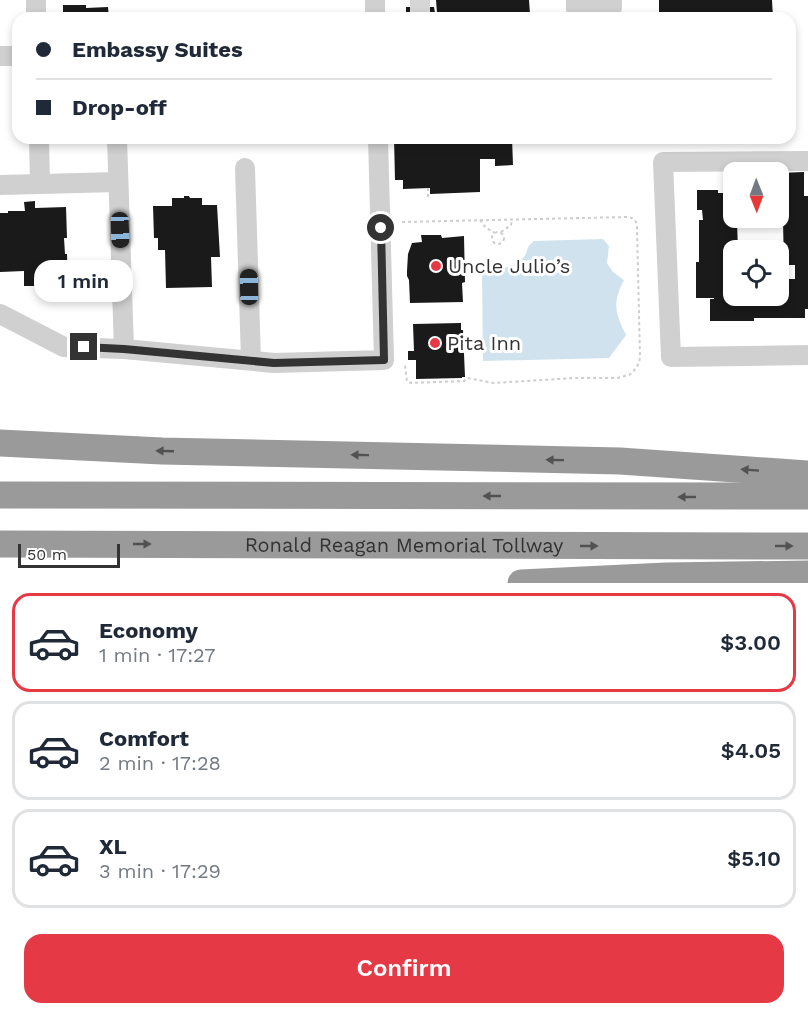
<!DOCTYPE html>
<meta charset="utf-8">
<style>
body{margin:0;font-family:"Work Sans",sans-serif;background:#f2f2f3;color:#1f2937;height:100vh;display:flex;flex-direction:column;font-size:22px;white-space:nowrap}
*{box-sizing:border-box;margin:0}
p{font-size:20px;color:#747a83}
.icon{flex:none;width:33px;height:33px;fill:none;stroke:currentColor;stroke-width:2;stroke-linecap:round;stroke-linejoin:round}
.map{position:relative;height:583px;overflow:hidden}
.panel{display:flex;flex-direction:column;background:#fff;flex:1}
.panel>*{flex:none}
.banner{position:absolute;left:12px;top:12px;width:784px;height:132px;border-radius:18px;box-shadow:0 3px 9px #0003;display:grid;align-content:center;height:132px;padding:0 24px;background:#fff}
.needle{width:39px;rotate:179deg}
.tools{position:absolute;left:723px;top:162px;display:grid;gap:12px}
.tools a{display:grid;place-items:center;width:66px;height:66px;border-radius:12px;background:#fff;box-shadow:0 3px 9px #0003;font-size:30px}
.scale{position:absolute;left:18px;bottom:15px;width:102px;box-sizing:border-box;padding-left:6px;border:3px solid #333;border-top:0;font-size:16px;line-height:21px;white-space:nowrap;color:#333;-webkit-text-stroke:4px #fff;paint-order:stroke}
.end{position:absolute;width:27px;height:27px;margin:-14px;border:8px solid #333;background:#fff;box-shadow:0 0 0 3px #fff}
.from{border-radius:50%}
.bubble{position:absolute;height:42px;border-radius:18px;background:#fff;box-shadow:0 3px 9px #0003;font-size:20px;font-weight:600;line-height:42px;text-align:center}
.car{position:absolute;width:18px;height:36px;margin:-18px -9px;border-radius:8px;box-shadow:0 0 4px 2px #0007;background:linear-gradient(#222 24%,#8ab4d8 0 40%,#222 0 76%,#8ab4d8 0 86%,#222 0)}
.banner b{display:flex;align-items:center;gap:21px;height:57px;font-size:22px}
.banner b+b{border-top:2px solid #e0e1e3}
.banner i{width:15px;height:15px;background:#1f2937}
ul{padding:10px 0 0;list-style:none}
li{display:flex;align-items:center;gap:18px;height:99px;margin:0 12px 9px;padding:0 12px;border:3px solid #e0e1e3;border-radius:18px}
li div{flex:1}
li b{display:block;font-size:22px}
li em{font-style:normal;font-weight:600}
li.selected{border-color:#e63946}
li>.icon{width:54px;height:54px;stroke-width:1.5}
.action{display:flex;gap:12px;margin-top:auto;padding:12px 24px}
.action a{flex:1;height:69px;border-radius:18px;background:#e63946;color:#fff;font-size:24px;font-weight:600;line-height:69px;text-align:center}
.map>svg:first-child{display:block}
.water{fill:#cfe2ee}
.building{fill:#1a1a1a;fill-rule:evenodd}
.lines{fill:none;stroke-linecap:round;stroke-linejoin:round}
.minor-tunnel{stroke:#d6d6d6;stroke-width:20;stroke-dasharray:20 10;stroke-linecap:butt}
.path{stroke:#cdcdcd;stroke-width:2;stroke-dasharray:3 3;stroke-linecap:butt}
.minor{stroke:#d0d0d0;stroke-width:20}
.highway{stroke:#9a9a9a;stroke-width:27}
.oneway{fill:#525252}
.route{stroke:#333;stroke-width:8}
.poi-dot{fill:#e63946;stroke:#fff;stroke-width:2}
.labels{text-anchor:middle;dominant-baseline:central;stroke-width:6;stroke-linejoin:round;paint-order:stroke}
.poi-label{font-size:20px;fill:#333;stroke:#fff;text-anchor:start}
.street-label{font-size:20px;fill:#333;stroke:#fff}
</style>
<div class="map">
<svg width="808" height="583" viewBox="0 0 808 583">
<rect width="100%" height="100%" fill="#fff"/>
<path class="water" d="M603 239 609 246 607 263 613 272 624 280C612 303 615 313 626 335L609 358 483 361 482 271C496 269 515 269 524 257 529 250 525 248 534 241Z"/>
<g class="building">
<path d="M436 0H529L530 14 528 15V18H406V7H434L435 13H437Z"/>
<path d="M659 0H772L773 18H659Z"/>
<path d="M63 5H86V8L108 7 109 18H63Z"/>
<path d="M394 138H512L513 165 495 166V159H480V192L430 194V188L403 189V180H395Z"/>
<path d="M804 172V196H808V309H805V318H754V321H710V299H714V298H696V262H699V220H703L702 210H697V190H718V193H734V218H778V173ZM737 222H783L784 265H795V279H778V296H734V250H738Z"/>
<path d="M184 196H189L190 198H202V205H217L220 257H211L212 287 166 288 165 250H158V238H154L153 206H172V198H184Z"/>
<path d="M35 201V208L66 207 67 238H64L65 254H67L68 286H24V271L0 272V213H8V211H25L24 202Z"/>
<path d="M421 235H441L442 238 464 236 465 282 462 283 463 302 410 303 409 280 407 276V271L408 254 412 243 422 242Z"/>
<path d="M461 323V330H463L465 377H462V378L416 379V360H408V351H414L413 324Z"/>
</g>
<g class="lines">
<path class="minor-tunnel" d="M420 18V0"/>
<g class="path">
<path d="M428 188V199"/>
<path d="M480 220 486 228 495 233"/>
<path d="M402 222 628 217C635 218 637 222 637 229L640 357 639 363 633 372 629 375 617 378H575L494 383 467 378 464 381 411 383 407 381 405 365"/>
<circle cx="498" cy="238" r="6"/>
<path d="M501 232 511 225 512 220"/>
</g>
<g class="minor">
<path d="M36 0V18"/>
<path d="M375 0V18"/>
<path d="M576 0V9L612 8V0"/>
<path d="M0 56H18"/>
<path d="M39 138 40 184"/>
<path d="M808 161 663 162 671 357 808 355"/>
<path d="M245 168 251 360"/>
<path d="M0 185 118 182"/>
<path d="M0 314 64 347 124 349 117 138"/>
<path d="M124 349 274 363 384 360 378 138"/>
</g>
<g class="highway">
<path d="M0 443 162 451 620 461 808 474"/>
<path d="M0 495 808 496"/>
<path id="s1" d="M0 544 808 546"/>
<path d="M521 583 666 576 808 574"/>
</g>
</g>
<defs><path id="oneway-solid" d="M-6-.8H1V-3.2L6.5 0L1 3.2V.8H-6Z" transform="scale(1.5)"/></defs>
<g class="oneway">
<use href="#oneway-solid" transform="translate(165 451) rotate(-178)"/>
<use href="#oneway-solid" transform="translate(360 455) rotate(-179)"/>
<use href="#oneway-solid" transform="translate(555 460) rotate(-179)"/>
<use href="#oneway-solid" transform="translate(750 470) rotate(-176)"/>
<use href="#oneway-solid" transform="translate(492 496) rotate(-180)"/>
<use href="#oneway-solid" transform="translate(687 497) rotate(180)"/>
<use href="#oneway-solid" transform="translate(142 544)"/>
<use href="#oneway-solid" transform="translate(589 546)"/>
<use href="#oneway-solid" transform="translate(784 546)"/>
</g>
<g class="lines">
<path class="route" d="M84 347 124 349 274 363 384 360 381 228"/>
</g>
<g class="poi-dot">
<circle cx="436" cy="266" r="6"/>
<circle cx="435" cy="343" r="6"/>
</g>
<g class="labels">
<g class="poi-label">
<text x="448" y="266">Uncle Julio’s</text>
<text x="447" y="343">Pita Inn</text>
</g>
<g class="street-label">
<text stroke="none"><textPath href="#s1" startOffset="404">Ronald Reagan Memorial Tollway</textPath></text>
</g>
</g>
</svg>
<div class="tools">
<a><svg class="needle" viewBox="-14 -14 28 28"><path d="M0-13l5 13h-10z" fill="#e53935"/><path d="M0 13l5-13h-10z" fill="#747a83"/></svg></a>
<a><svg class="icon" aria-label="locate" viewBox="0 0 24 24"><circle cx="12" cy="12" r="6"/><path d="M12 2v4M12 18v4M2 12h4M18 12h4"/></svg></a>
</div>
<div class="scale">50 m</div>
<i class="end from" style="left:381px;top:228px"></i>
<i class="end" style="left:84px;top:347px"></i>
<div class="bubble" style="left:34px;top:260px;width:99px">1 min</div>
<i class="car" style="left:120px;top:230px;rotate:178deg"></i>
<i class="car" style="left:249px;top:287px;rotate:359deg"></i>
<div class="banner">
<b><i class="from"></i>Embassy Suites</b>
<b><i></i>Drop-off</b>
</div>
</div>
<section class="panel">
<ul>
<li class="selected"><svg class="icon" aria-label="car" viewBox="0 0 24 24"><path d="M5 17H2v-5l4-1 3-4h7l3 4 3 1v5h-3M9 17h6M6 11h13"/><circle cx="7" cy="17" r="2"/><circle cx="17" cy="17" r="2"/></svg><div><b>Economy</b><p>1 min · 17:27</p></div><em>$3.00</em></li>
<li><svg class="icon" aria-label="car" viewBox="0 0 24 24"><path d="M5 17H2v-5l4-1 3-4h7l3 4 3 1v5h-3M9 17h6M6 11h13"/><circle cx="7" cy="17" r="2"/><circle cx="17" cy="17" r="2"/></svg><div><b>Comfort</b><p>2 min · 17:28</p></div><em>$4.05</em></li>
<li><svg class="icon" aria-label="car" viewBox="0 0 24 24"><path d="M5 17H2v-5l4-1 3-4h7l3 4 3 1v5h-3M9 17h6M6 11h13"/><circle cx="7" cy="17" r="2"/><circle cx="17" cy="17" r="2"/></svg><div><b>XL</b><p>3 min · 17:29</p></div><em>$5.10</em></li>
</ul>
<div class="action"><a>Confirm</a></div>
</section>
